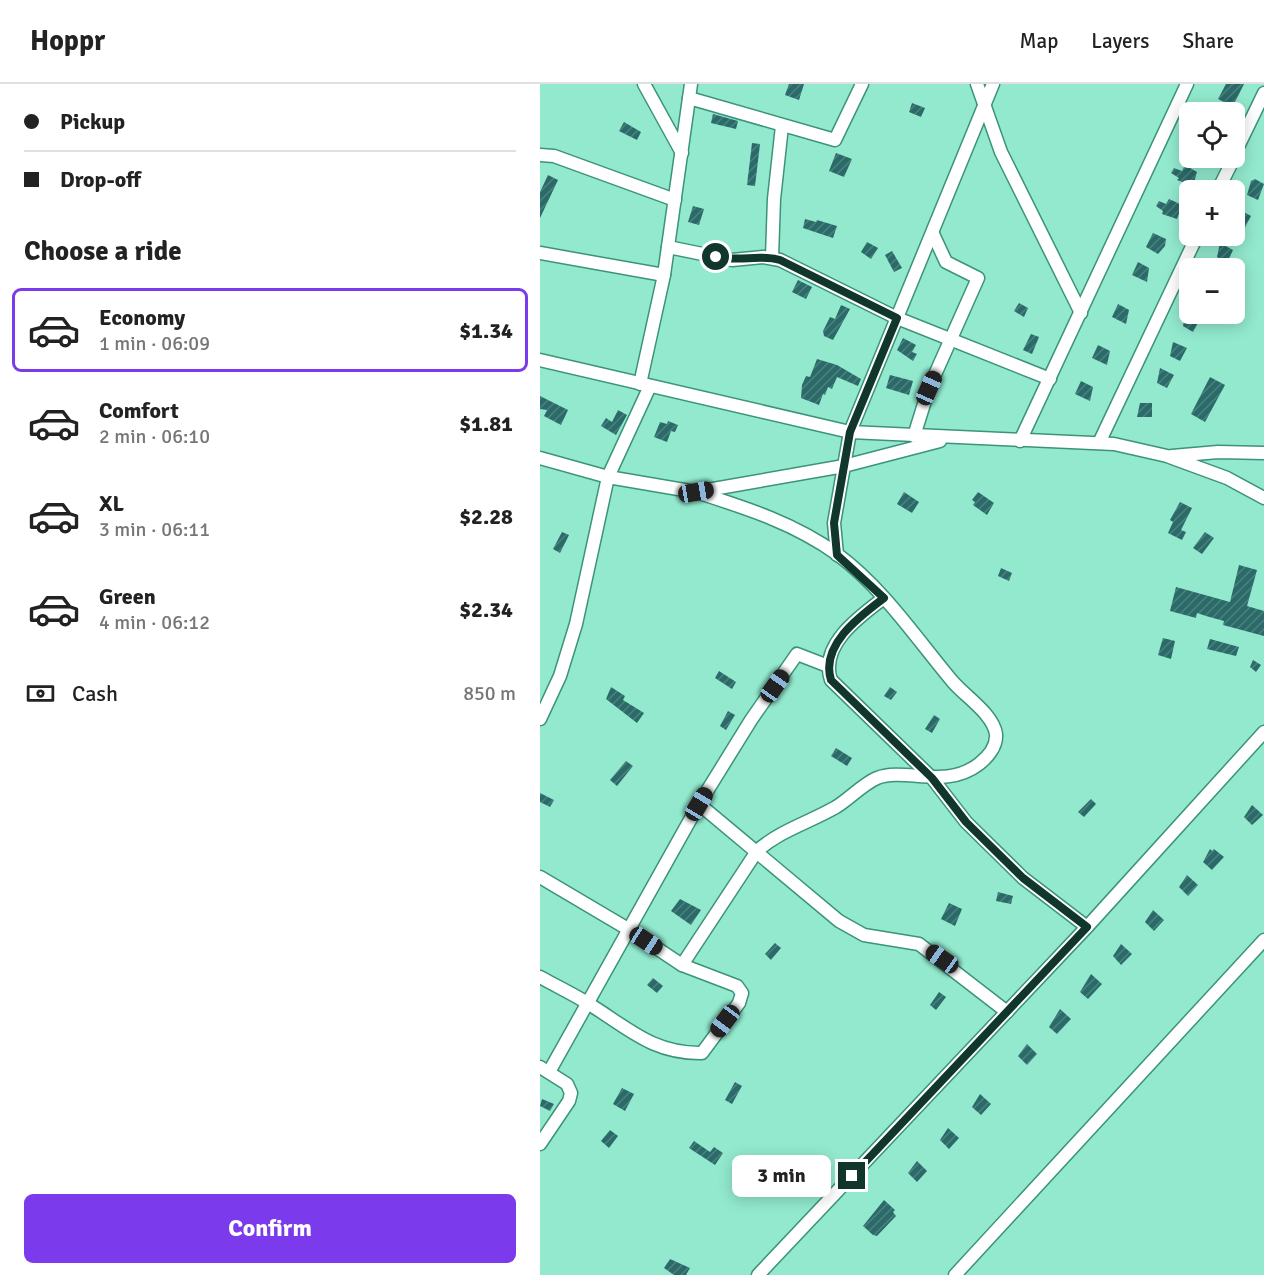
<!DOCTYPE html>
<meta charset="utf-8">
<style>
body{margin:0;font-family:Signika,sans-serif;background:#f2f2f2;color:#222;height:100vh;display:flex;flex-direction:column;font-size:22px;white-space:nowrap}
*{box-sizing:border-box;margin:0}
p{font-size:20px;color:#767676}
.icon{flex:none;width:33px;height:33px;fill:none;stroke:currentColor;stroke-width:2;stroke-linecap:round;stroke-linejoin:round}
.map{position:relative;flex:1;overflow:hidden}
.details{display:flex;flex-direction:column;background:#fff;width:540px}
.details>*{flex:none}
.banner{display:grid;align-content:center;height:132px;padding:0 24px;background:#fff}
.fabs{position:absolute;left:639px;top:18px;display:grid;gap:12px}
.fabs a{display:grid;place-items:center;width:66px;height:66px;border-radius:9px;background:#fff;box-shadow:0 3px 15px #0003;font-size:30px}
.end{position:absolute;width:27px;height:27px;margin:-14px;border:8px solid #11362c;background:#fff;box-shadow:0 0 0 3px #fff}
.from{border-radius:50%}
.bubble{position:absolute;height:42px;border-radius:9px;background:#fff;box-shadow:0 3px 15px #0003;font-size:20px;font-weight:700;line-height:42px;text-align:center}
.car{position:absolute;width:18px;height:36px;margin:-18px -9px;border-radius:8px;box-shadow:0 0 4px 2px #0007;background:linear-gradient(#222 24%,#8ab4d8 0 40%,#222 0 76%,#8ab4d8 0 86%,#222 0)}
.banner b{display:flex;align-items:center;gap:21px;height:57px;font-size:22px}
.banner b+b{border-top:2px solid #e0e0e0}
.banner i{width:15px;height:15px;background:#222}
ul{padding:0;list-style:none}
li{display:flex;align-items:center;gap:18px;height:84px;margin:0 12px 9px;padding:0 12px;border:3px solid transparent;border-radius:9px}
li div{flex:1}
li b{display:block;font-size:22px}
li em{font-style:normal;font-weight:700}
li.selected{border-color:#7c3aed}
li>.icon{width:54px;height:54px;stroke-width:1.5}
h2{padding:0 24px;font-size:27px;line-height:72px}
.pay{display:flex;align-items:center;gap:15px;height:66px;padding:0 24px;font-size:22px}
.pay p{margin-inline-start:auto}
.primary-button{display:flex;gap:12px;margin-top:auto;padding:12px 24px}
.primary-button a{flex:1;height:69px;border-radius:9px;background:#7c3aed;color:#fff;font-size:24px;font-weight:700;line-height:69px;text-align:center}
header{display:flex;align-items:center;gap:36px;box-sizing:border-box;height:84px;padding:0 30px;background:#fff;border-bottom:2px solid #e0e0e0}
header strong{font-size:28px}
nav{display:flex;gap:33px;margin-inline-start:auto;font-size:21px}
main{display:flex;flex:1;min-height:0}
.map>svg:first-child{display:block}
.building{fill:url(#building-hatch)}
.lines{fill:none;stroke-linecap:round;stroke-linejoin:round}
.minor-casing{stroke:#3b937b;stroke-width:15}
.minor{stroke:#fff;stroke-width:12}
.route{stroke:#11362c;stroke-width:8}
</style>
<header>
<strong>Hoppr</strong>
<nav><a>Map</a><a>Layers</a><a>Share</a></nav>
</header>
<main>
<section class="details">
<div class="banner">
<b><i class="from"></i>Pickup</b>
<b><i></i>Drop-off</b>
</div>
<h2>Choose a ride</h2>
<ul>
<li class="selected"><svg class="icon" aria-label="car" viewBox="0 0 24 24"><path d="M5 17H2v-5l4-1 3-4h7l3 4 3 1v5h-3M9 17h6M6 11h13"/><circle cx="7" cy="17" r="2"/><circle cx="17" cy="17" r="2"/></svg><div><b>Economy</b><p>1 min · 06:09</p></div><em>$1.34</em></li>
<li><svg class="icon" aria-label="car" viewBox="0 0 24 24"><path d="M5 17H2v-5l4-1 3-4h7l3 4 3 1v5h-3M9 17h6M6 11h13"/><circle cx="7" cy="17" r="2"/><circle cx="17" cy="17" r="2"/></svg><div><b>Comfort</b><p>2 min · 06:10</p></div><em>$1.81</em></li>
<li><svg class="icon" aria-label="car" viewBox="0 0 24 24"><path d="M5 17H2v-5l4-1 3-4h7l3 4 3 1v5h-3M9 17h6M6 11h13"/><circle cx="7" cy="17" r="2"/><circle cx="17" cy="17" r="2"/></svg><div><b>XL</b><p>3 min · 06:11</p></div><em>$2.28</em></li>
<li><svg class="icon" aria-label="car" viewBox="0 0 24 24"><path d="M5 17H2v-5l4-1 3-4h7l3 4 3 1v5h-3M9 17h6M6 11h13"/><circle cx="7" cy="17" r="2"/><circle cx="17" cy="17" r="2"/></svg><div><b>Green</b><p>4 min · 06:12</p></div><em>$2.34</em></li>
</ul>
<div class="pay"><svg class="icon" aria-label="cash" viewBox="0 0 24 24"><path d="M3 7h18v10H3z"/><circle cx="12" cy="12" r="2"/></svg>Cash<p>850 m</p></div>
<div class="primary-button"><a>Confirm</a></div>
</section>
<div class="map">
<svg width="724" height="1191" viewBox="0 0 724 1191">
<defs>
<pattern id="building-hatch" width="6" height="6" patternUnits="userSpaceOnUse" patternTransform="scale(1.5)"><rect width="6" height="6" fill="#2a6a68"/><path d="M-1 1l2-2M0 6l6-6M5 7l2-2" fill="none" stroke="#4e807e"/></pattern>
</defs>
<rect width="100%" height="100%" fill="#92e9ce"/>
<g class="building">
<path d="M249 0H264L259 16 245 11Z"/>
<path d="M686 0H704L694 20 690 21 678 15Z"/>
<path d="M372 19 385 24 381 33 369 28Z"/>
<path d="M173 30 198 37 196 45 171 39Z"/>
<path d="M84 38 101 48 97 56 79 47Z"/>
<path d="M212 59 220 60 215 102 207 101Z"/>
<path d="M296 69 312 75 304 93 289 87Z"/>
<path d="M645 81 657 88 653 102 637 96 639 94 631 89 634 84 642 87Z"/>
<path d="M8 91 18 96 0 134V108Z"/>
<path d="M715 95 724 100 718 116 707 111 711 97Z"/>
<path d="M629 115 642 121 637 135 622 130 623 127 616 122 619 117 626 120Z"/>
<path d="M153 122 164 125 159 141 148 138Z"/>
<path d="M700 126 711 132 703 147 694 143V127L699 129Z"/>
<path d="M265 135 276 138 277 136 297 142 293 154 263 144Z"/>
<path d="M613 149 626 155 625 162 618 170 606 163Z"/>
<path d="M327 158 338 164 331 175 321 168Z"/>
<path d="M680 159 693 166 687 179 677 173Z"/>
<path d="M352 167 362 184 354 188 345 171Z"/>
<path d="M598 178 609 184 607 198 592 191Z"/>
<path d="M258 196 272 203 266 215 252 208Z"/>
<path d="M479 219 488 224 484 233 474 227Z"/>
<path d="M578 220 589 226 586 240 572 233Z"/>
<path d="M301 221 310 225 293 256 284 252 283 247 290 233 295 235Z"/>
<path d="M646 228 660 235 653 248 643 242Z"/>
<path d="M491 250 499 253 492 270 483 266Z"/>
<path d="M363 254 376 261 372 268 377 270 373 277 357 266Z"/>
<path d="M633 258 647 264 640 277 630 272Z"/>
<path d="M558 261 570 267 567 281 552 274Z"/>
<path d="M277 275 297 281 321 295 318 302 297 293 292 305 288 303 285 311 283 310 279 321 261 314 262 301 266 292 270 293Z"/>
<path d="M620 284 634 291 627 304 617 299Z"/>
<path d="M350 291 373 297 369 311 346 304Z"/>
<path d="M670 293 685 301 665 338 651 330Z"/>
<path d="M541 297 553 303 550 317 535 310Z"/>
<path d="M0 312 28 326 21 341 4 332 7 326 0 325Z"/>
<path d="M600 319H612V333H597Z"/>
<path d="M78 326 87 331 76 351 61 342 66 334 72 338Z"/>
<path d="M128 337 138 341 135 348 131 347 127 358 114 353 120 338 127 340Z"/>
<path d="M364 408 379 418 372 429 357 420Z"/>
<path d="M438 408 454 419 447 431 433 421 435 418 432 416Z"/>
<path d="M640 418 652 424 641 446 646 448 642 456 628 449 633 438 630 436Z"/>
<path d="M22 448 29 451 20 469 13 465Z"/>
<path d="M665 448 674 454 662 470 653 464Z"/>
<path d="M699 481 717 486 707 522 724 527V552L683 541 684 537 666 532 657 529 656 534 630 527 636 503 690 518Z"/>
<path d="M461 484 472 489 469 497 458 492Z"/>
<path d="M623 554 635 557 631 575 618 571Z"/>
<path d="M670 555 699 563 696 572 667 565Z"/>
<path d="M713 576 721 581 716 588 710 583Z"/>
<path d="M179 587 196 598 192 605 175 594Z"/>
<path d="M71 603 85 612 83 616 104 629 97 639 66 615Z"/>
<path d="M350 603 357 608 351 616 344 612Z"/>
<path d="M188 627 195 631 186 646 180 642Z"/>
<path d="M394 631 400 635 392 649 385 645Z"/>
<path d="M296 664 312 674 307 682 291 672Z"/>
<path d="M86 677 93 682 77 702 70 696Z"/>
<path d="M0 709 14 716 10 723 0 718Z"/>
<path d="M551 715 556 720 544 733 538 728Z"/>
<path d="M712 721 723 731 712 741 704 733Z"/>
<path d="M670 765 672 767 674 765 684 773 672 786 663 778Z"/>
<path d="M647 791 658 801 648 812 639 803Z"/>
<path d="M458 808 473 812 471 820 456 817Z"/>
<path d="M140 815 161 826 151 841 131 827Z"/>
<path d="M409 819 422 825 415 842 401 835Z"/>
<path d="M613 826 624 836 614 847 605 838Z"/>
<path d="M235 859 241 864 231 876 225 870Z"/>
<path d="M581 860 592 870 581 881 573 872Z"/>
<path d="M551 890 562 900 548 915 540 908Z"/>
<path d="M113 894 123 902 117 909 107 901Z"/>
<path d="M399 908 406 913 396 926 390 921Z"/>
<path d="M520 925 531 935 517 950 509 943Z"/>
<path d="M487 960 497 970 487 981 478 972Z"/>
<path d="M195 998 202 1002 192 1020 185 1016Z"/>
<path d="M82 1004 94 1010 85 1027 73 1020Z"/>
<path d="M440 1010 451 1020 441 1031 432 1023Z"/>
<path d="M2 1015 14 1020 10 1027 0 1022Z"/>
<path d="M408 1044 419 1054 409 1065 400 1056Z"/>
<path d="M70 1046 78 1052 69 1064 61 1057Z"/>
<path d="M154 1057 170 1068 174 1063 183 1069 175 1081 149 1064Z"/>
<path d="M377 1077 387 1087 377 1098 368 1089Z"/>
<path d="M344 1116 355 1126 353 1128 356 1132 337 1152 333 1151 323 1142Z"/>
<path d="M130 1175 150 1184 146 1191H134L124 1184Z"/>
</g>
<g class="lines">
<defs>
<g id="minor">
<path d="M104 0 142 69"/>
<path d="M437 0 461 68 541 229"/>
<path d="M149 14 295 56 322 0"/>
<path d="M0 71 14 72 135 116"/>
<path d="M694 71 724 9"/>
<path d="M678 106 694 74"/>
<path d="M128 163 192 176 223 173 240 176 357 234 510 295"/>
<path d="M0 169 124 191"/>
<path d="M232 173 234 115 242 42"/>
<path d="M0 276 310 348 574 360 627 372 687 394 724 414"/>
<path d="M100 300 124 191 151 0"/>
<path d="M374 352 389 304 438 194 406 178 393 150"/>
<path d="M480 357 647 0"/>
<path d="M559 359 657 152"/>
<path d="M632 372 678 368 724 369"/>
<path d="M0 374 68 393 156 408 304 382 400 357"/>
<path d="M297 471 294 439 310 348 453 0"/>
<path d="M344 514C320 532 279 561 291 596L392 694 426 738 483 794 547 843"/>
<path d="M0 635 20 592 36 540 68 393 110 302"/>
<path d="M159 720 299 837 324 851 379 860 467 928"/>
<path d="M0 793 88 845 142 881 197 902 202 909 199 919 162 969C113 970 88 944 49 920 33 910 16 902 0 893"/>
<path d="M142 881 217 767C241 746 268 739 296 723 309 715 323 700 337 694 366 683 405 706 439 680 448 673 457 662 456 650 453 630 426 613 413 598 376 554 344 505 297 470 254 439 206 424 156 408"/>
<path d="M0 983 27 1000 31 1009 29 1017 0 1060"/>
<path d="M9 988 159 720 211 636 257 570 288 582"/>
<path d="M218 1191 547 843 724 648"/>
<path d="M415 1191 724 856"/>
</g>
</defs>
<use href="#minor" class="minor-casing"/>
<use href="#minor" class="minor"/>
</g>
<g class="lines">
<path class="route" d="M176 173C200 178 220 170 240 176L357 234 310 348 294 439 297 471 344 514C320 532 280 561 291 596L392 694 426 738 483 794 547 843 312 1092"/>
</g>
</svg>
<div class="fabs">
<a><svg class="icon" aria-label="locate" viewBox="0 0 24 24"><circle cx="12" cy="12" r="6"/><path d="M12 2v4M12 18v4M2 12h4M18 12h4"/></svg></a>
<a>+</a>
<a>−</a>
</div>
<i class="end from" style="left:176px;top:173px"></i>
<i class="end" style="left:312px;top:1092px"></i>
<div class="bubble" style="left:192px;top:1071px;width:99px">3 min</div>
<i class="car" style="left:389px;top:304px;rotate:24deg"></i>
<i class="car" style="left:156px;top:408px;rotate:80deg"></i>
<i class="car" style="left:235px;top:602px;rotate:35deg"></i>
<i class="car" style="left:159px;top:720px;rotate:31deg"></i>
<i class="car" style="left:106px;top:857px;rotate:123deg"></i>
<i class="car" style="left:402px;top:875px;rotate:305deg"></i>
<i class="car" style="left:185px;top:937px;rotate:217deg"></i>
</div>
</main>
